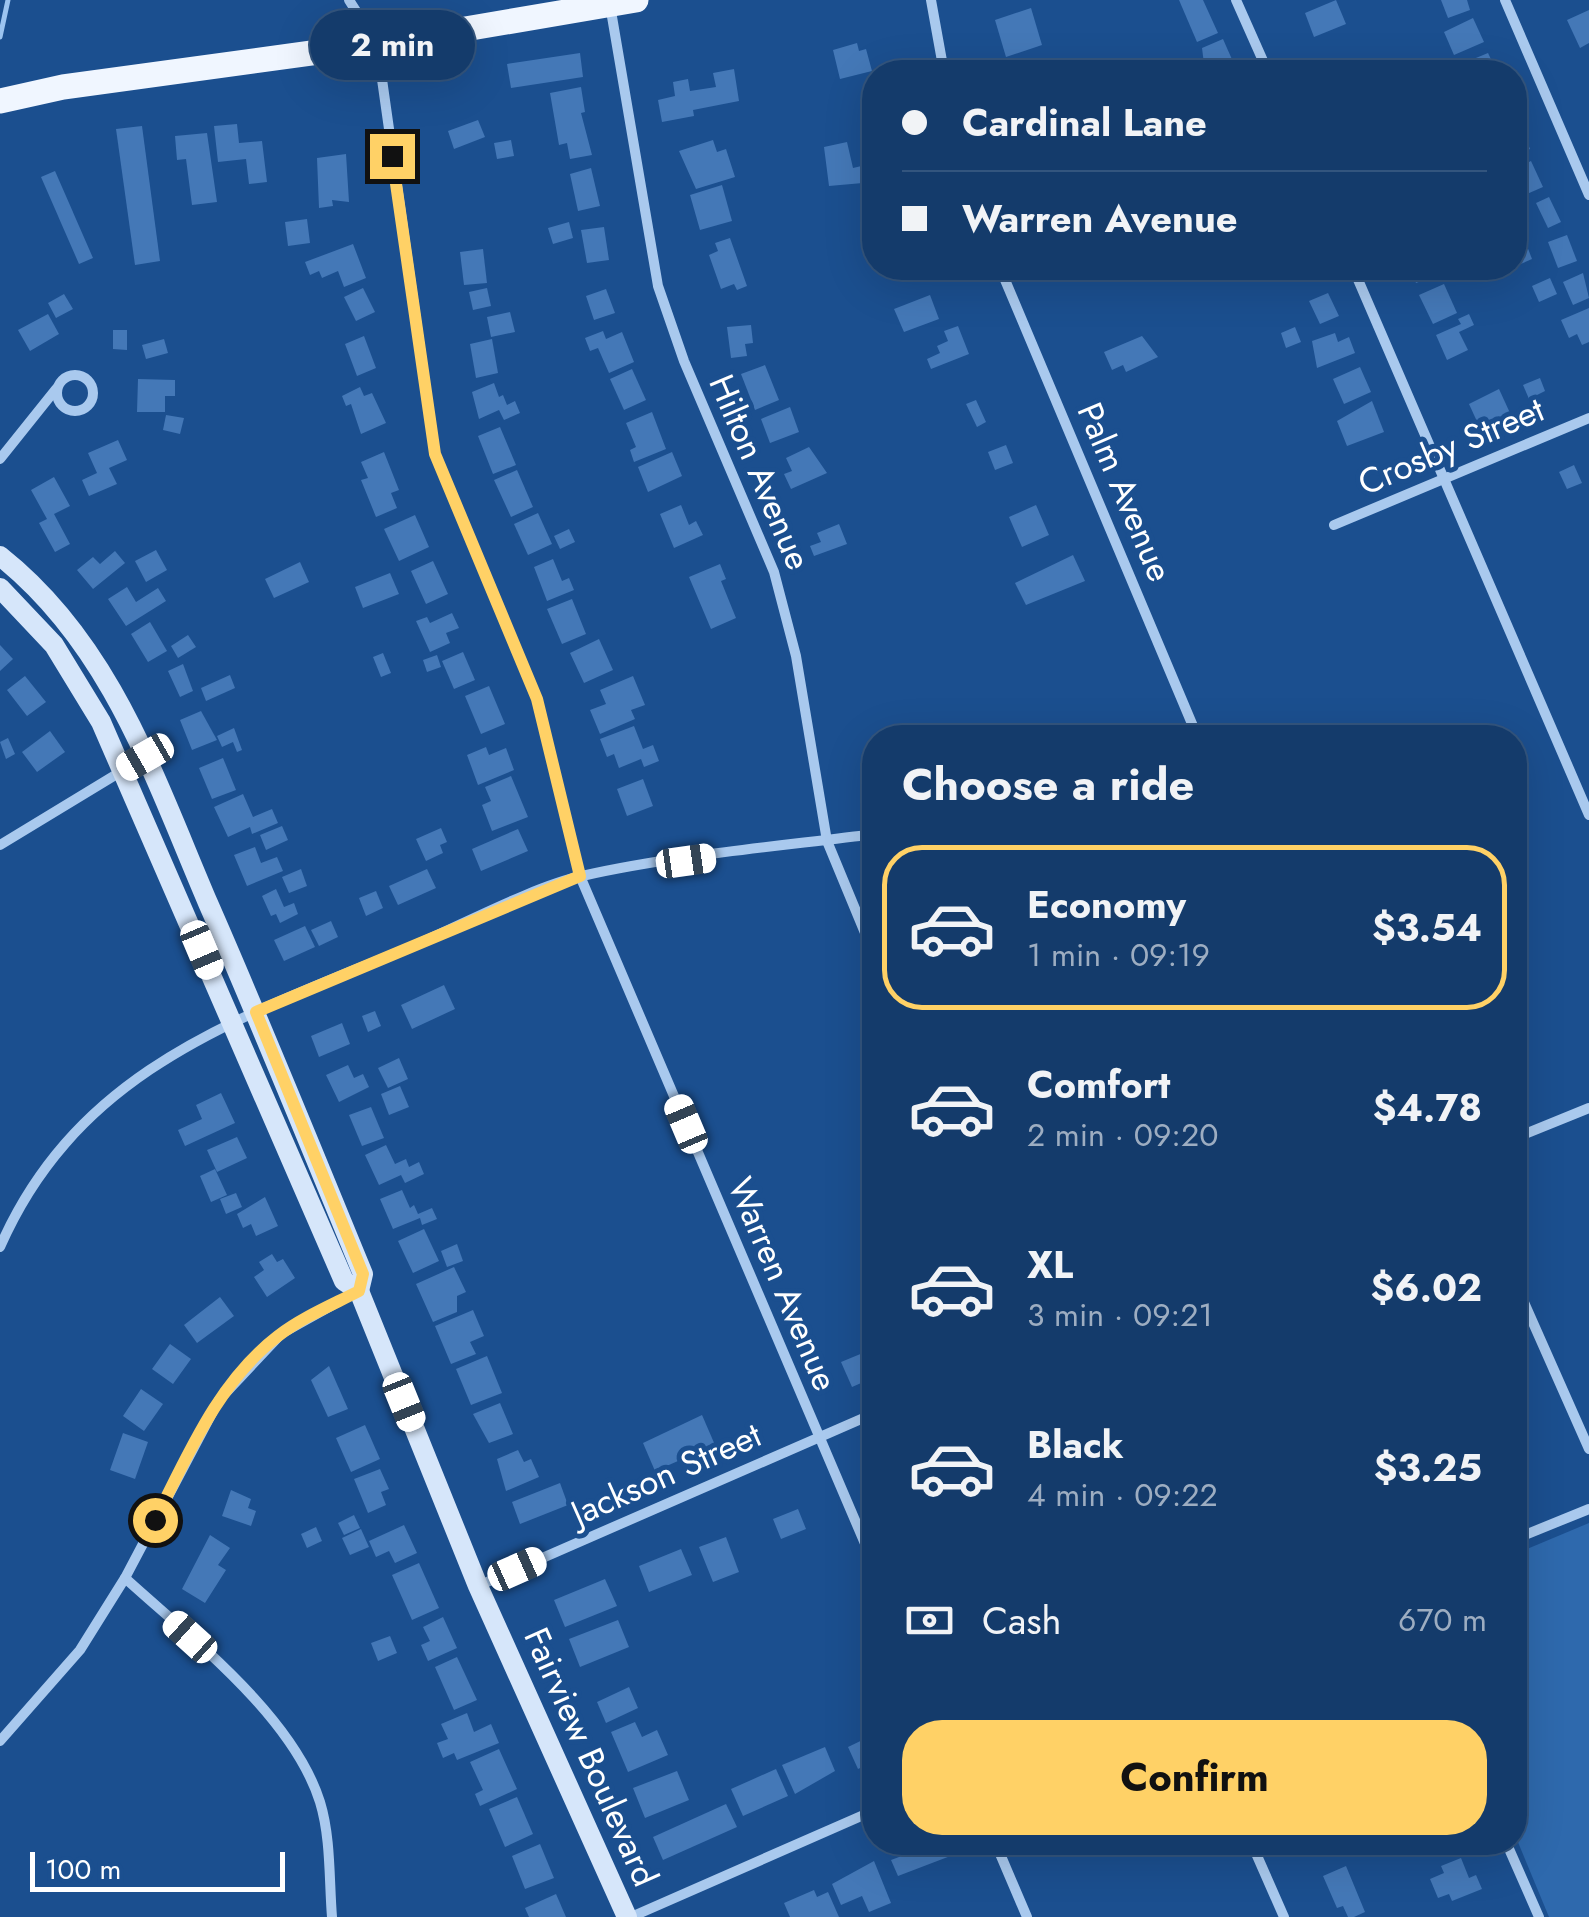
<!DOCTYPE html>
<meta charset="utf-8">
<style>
body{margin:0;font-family:Jost,sans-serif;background:#1d4271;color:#f1f3f6;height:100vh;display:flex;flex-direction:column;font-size:38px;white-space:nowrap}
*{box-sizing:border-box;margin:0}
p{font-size:32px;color:#9dadc1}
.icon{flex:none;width:55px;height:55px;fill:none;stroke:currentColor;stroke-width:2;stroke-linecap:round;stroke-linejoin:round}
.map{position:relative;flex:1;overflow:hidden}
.sheet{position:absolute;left:862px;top:725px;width:665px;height:1130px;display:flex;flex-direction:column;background:#143b6b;border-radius:40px;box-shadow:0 10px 40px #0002,0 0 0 2px #33557e}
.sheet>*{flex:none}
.guide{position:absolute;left:862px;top:60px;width:665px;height:220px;border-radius:40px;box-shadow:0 10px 40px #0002,0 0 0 2px #33557e;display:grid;align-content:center;height:220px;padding:0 40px;background:#143b6b}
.scale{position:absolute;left:30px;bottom:25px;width:255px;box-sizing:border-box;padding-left:10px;border:5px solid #fff;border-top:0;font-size:28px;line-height:35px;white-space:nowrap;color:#fff;-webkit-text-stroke:8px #1b4f8f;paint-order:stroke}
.end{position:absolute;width:45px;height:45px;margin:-22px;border:12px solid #ffd166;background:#111;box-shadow:0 0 0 5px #111}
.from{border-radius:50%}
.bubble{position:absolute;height:70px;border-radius:35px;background:#143b6b;box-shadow:0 10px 40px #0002,0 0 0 2px #33557e;font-size:32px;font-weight:700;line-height:70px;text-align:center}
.car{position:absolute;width:30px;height:60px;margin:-30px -15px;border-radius:12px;box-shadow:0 0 8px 2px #0007;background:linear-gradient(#fff 24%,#345 0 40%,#fff 0 76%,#345 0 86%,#fff 0)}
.guide b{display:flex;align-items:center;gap:35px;height:95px;font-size:38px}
.guide b+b{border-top:2px solid #33557e}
.guide i{width:25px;height:25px;background:#f1f3f6}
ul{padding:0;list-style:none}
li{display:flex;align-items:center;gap:30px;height:165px;margin:0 20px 15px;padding:0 20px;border:5px solid transparent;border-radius:40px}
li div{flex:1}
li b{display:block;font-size:38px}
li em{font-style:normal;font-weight:700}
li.active{border-color:#ffd166}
li>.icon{width:90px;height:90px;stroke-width:1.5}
h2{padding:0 40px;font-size:45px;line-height:120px}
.pay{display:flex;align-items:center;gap:25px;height:110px;padding:0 40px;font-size:38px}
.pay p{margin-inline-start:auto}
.action{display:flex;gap:20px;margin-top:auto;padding:20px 40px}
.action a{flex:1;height:115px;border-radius:40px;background:#ffd166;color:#111;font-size:40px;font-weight:700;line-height:115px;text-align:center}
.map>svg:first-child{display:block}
.green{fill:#2e69ad}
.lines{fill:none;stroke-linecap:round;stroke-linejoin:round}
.stream{stroke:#9cc4f0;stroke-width:5}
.building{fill:#4478b7}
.street{stroke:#a9c9ee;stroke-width:10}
.secondary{stroke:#d6e6fa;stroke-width:20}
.primary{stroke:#f0f6ff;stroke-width:25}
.route{stroke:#ffd166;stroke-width:12}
.labels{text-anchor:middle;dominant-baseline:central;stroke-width:10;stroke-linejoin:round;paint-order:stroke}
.street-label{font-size:35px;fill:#fff;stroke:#1b4f8f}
</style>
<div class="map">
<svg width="1589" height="1917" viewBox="0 0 1589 1917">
<rect width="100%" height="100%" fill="#1b4f8f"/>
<path class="green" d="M1589 1523V1917H1549L1515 1835V1554Z"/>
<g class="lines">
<path class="stream" d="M0 37 8 0"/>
</g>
<g class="building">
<path d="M1179 0H1203L1218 33 1197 42Z"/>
<path d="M1336 0 1346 24 1314 37 1305 13Z"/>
<path d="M1441 0H1467L1470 10 1448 18Z"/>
<path d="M1031 8 1042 45 1006 57 995 20Z"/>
<path d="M1589 10V43L1580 48 1567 20Z"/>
<path d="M1473 18 1484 42 1454 55 1444 32Z"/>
<path d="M1223 39 1234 64 1205 72 1202 48Z"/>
<path d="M857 43 859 51 866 49 872 71 840 79 833 50Z"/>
<path d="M580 53 583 77 511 88 507 64Z"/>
<path d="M1488 53 1497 72H1462L1459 65Z"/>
<path d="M734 69 739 101 693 110 694 116 662 122 658 100 675 96 673 82 688 79 690 91 716 87 713 73Z"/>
<path d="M581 87 585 112 581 113 592 155 570 159 567 143 559 145 550 93Z"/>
<path d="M478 120 485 137 454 149 448 131Z"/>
<path d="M237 124 239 143 262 141 267 182 249 184 246 159 218 162 214 126Z"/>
<path d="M142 126 160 261 135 265 116 129Z"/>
<path d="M1521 126 1530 149 1515 155V128Z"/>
<path d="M207 133 217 202 192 205 186 159 177 160 175 136Z"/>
<path d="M511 140 514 156 497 159 494 143Z"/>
<path d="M713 140 717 152 726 149 735 177 696 189 679 151Z"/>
<path d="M847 142 853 168 870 164 874 182 829 186 824 147Z"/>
<path d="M346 154 349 202 332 200 333 206 319 208 317 158Z"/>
<path d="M1531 161 1543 187 1515 199V169Z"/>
<path d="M591 168 600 206 578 211 570 174Z"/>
<path d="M55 171 93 258 79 264 41 177Z"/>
<path d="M722 185 732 221 700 230 690 195Z"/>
<path d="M1549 197 1561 222 1548 228 1536 203Z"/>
<path d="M307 219 310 243 288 246 285 222Z"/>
<path d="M569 222 573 238 553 244 548 228Z"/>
<path d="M604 227 609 260 587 263 581 230Z"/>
<path d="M1567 235 1577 261 1558 268 1548 242Z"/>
<path d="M730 238 747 286 737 290 734 284 721 289 709 255 718 251 715 243Z"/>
<path d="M353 244 366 278 344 287 338 271 322 278 319 271 310 275 305 262Z"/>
<path d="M1527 246 1532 259 1516 266 1515 251Z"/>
<path d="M483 249 487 283 464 285 460 252Z"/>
<path d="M1294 268H1317L1319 271 1299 279Z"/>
<path d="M1410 268H1440L1442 273 1416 283Z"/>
<path d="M1583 273 1589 298 1573 305 1563 282Z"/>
<path d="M1550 278 1557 294 1539 302 1532 286Z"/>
<path d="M1444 284 1457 313 1433 324 1419 295Z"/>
<path d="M363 288 375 312 356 321 344 297Z"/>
<path d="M487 288 491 306 473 310 469 292Z"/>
<path d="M606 289 615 313 594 320 586 296Z"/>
<path d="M1328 293 1339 316 1320 324 1309 301Z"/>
<path d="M64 294 73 309 56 318 48 303Z"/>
<path d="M930 295 939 319 904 332 894 309Z"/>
<path d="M1589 308V342L1582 345 1577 334 1569 338 1561 320Z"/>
<path d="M510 312 515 332 491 337 487 317Z"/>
<path d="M48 314 59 334 30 351 18 330Z"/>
<path d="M1469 314 1474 325 1459 332 1468 350 1447 360 1436 335 1461 324 1458 319Z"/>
<path d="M751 325 753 343 745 344 747 356 731 358 727 327Z"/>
<path d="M958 326 969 354 931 369 927 359 940 353 937 346 948 341 944 331Z"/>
<path d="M1295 327 1301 342 1286 348 1281 333Z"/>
<path d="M113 330H127V350L113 349Z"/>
<path d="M603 331 606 339 622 332 634 362 609 373 598 348 590 351 585 338Z"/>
<path d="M1335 333 1338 342 1349 337 1355 353 1317 368 1312 341Z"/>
<path d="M364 336 376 368 357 376 345 344Z"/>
<path d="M1142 336 1158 357 1126 372 1123 365 1112 370 1104 352Z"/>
<path d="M164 339 168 353 146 359 142 345Z"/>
<path d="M492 339 498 373 476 378 470 344Z"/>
<path d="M765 365 779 400 755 410 741 374Z"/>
<path d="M1360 367 1371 392 1344 404 1333 379Z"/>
<path d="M632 369 646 400 624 410 610 379Z"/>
<path d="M1540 378 1545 391 1529 399 1523 385Z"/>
<path d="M138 379 175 380V396H165V412H137Z"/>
<path d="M494 383 499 397 503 395 507 405 515 401 520 413 504 420 499 410 479 419 472 392Z"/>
<path d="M360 387 364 396 372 393 386 423 361 434 351 404 346 406 342 396Z"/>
<path d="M1499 389 1510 413 1480 428 1469 404Z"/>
<path d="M976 400 986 422 977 427 966 404Z"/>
<path d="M1372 401 1384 432 1347 446 1337 421Z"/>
<path d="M790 407 799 432 770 443 761 419Z"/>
<path d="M652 412 666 449 634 462 630 450 636 447 626 423Z"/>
<path d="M166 415 184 418 180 434 163 430Z"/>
<path d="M500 427 516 465 493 474 478 436Z"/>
<path d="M118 440 127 460 109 468 117 484 89 496 82 480 97 473 88 453Z"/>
<path d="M1006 445 1013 463 995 470 988 452Z"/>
<path d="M809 447 827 473 791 489 784 474 792 471 786 458Z"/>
<path d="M384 452 399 490 391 493 397 508 376 517 361 480 368 478 361 462Z"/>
<path d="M672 452 682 476 648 492 638 467Z"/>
<path d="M1574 465 1582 483 1567 489 1559 472Z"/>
<path d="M517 470 533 507 511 517 494 480Z"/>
<path d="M54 477 70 506 54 514 70 544 55 552 39 523 47 519 31 490Z"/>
<path d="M681 505 689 525 696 521 703 535 674 548 660 514Z"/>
<path d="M1036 505 1049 535 1022 547 1009 517Z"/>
<path d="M538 513 552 544 528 555 514 524Z"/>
<path d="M415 515 429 547 399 561 384 529Z"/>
<path d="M839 524 847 544 814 556 810 546 821 542 817 533Z"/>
<path d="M569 529 575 542 560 549 554 536Z"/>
<path d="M156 550 167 570 146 582 135 561Z"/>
<path d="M115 551 125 563 93 589 77 570 93 557 100 564Z"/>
<path d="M1073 555 1085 581 1026 605 1015 583Z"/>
<path d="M553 559 562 581 569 578 574 590 547 601 534 567Z"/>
<path d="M433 561 448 594 426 604 411 571Z"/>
<path d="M300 562 309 582 274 598 265 579Z"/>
<path d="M720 564 726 579 721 581 736 618 711 629 689 577Z"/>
<path d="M390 573 399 594 363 608 355 587Z"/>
<path d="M127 587 136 602 158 588 166 601 126 626 108 599Z"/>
<path d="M572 599 586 634 562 644 547 609Z"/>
<path d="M452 613 459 628 446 633 450 643 430 652 416 621 427 617 430 623Z"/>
<path d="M150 622 167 651 148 662 131 634Z"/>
<path d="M188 635 196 647 178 658 171 646Z"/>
<path d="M599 639 613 670 584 683 570 653Z"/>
<path d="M0 645 13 659 0 671Z"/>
<path d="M463 652 475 680 454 689 442 661Z"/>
<path d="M383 653 391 673 381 677 373 657Z"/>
<path d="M437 655 441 667 427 672 423 660Z"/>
<path d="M183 664 193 691 180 697 168 671Z"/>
<path d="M230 675 235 688 206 701 201 688Z"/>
<path d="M25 676 46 702 27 716 7 690Z"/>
<path d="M633 676 645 705 631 710 635 719 600 734 590 710 606 704 600 690Z"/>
<path d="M489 686 505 724 481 734 465 696Z"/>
<path d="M201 711 217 740 192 750 180 720Z"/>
<path d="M634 726 643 749 653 745 659 761 644 767 641 759 619 768 614 754 607 757 600 739Z"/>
<path d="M234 728 242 750 237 752 233 742 222 747 217 736Z"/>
<path d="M50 731 65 752 37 772 22 752Z"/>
<path d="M8 738 15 754 6 759 0 742Z"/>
<path d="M486 747 489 755 506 748 514 770 478 785 467 755Z"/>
<path d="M223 758 236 790 212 799 199 768Z"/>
<path d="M511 776 528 817 492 831 482 805 491 801 485 787Z"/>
<path d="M643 779 653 806 627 816 617 789Z"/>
<path d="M243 794 253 817 272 809 278 823 252 834 250 827 228 837 214 807Z"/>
<path d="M282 826 288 840 266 850 260 835Z"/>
<path d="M441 828 447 842 440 845 443 853 426 861 416 839Z"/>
<path d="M518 829 528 851 481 871 472 849Z"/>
<path d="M255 847 261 863 277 857 283 871 247 886 234 855Z"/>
<path d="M301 869 307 886 289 893 282 877Z"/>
<path d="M427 869 436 888 398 905 389 886Z"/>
<path d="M276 889 284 907 294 903 298 914 280 923 276 914 271 916 262 896Z"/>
<path d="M376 891 383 908 366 916 359 898Z"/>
<path d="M331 921 338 937 319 946 311 930Z"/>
<path d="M305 926 315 947 284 961 274 940Z"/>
<path d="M444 985 455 1009 412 1029 401 1005Z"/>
<path d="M375 1011 381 1026 368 1032 362 1016Z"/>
<path d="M342 1023 350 1044 319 1057 311 1036Z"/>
<path d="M399 1058 408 1079 388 1088 378 1068Z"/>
<path d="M348 1065 354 1078 363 1074 369 1087 339 1102 326 1075Z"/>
<path d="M400 1086 409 1107 389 1115 381 1094Z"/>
<path d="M221 1093 235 1123 185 1146 178 1130 202 1119 196 1105Z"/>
<path d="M371 1107 384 1138 362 1146 349 1115Z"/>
<path d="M237 1137 247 1158 217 1172 207 1150Z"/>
<path d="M386 1145 395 1164 406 1159 409 1167 419 1162 424 1174 405 1183 401 1175 379 1185 365 1155Z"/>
<path d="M215 1169 227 1195 211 1202 200 1176Z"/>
<path d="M402 1190 410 1208 414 1205 418 1214 432 1208 437 1219 422 1225 420 1218 393 1229 380 1199Z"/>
<path d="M236 1193 242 1207 226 1214 220 1199Z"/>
<path d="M265 1197 278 1226 256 1236 251 1224 243 1228 237 1214Z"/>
<path d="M424 1229 439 1261 413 1273 398 1241Z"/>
<path d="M457 1244 463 1261 447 1267 441 1251Z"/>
<path d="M272 1254 277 1262 283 1259 295 1278 267 1297 254 1277 264 1270 259 1262Z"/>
<path d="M454 1267 466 1292 457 1296V1312L433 1322 416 1284Z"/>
<path d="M220 1297 234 1316 197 1343 184 1325Z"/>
<path d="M473 1310 484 1336 470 1342 476 1354 451 1364 435 1326Z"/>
<path d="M170 1344 191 1359 173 1384 152 1369Z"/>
<path d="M875 1348V1377L852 1387 841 1362Z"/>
<path d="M487 1356 502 1393 471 1405 456 1369Z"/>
<path d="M329 1366 348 1409 328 1417 311 1380Z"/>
<path d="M141 1389 163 1404 144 1431 123 1416Z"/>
<path d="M500 1403 513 1434 489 1443 473 1414Z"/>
<path d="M702 1415 715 1445 655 1471 643 1443Z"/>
<path d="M365 1425 380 1459 351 1472 336 1438Z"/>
<path d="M123 1433 148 1442 135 1479 110 1470Z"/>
<path d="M518 1450 524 1462 531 1459 539 1477 506 1491 497 1459Z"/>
<path d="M380 1469 389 1489 381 1492 386 1505 368 1513 354 1479Z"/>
<path d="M560 1483 568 1505 520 1524 512 1502Z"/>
<path d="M231 1490 251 1499 248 1508 256 1511 251 1526 222 1516Z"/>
<path d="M798 1509 806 1529 781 1539 773 1519Z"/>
<path d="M354 1515 360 1528 344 1535 338 1523Z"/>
<path d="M404 1525 417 1553 395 1563 389 1551 376 1557 369 1541Z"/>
<path d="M316 1527 322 1541 307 1548 301 1534Z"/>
<path d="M361 1529 369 1547 350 1555 342 1538Z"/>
<path d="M210 1535 230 1548 218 1565 226 1570 205 1603 182 1589Z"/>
<path d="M726 1537 739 1572 713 1582 699 1547Z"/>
<path d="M681 1549 692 1575 649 1592 639 1566Z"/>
<path d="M419 1563 439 1608 412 1620 392 1575Z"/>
<path d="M605 1579 617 1606 565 1627 554 1600Z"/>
<path d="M443 1617 457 1648 428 1661 421 1645 430 1641 423 1627Z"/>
<path d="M618 1620 629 1647 580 1667 569 1639Z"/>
<path d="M390 1636 397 1653 378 1661 371 1643Z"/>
<path d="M457 1657 477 1700 454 1710 435 1667Z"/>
<path d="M629 1687 638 1708 606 1723 597 1702Z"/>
<path d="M467 1713 474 1732 491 1724 499 1743 457 1760 454 1753 443 1758 437 1743 448 1739 441 1724Z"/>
<path d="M635 1722 642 1737 657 1730 668 1755 628 1772 611 1732Z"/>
<path d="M875 1734V1761L858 1769 848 1747Z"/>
<path d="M825 1747 835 1771 795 1794 782 1765Z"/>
<path d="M499 1749 517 1789 480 1806 475 1794 483 1790 470 1762Z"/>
<path d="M776 1769 788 1796 743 1816 731 1789Z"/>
<path d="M677 1771 689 1800 645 1818 633 1788Z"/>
<path d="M517 1797 533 1834 505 1847 489 1809Z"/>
<path d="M726 1804 737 1827 663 1860 653 1837Z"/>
<path d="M914 1842H948L953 1855 898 1876 891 1860 907 1854 904 1847Z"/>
<path d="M540 1844 554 1878 525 1889 512 1856Z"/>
<path d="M1461 1858 1469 1878 1476 1875 1482 1889 1452 1901 1449 1894 1438 1898 1430 1879 1444 1873 1441 1866Z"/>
<path d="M874 1861 891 1903 869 1912 862 1896 841 1905 832 1884Z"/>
<path d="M1346 1866 1365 1912 1354 1917H1348L1343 1906 1337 1908 1323 1876Z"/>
<path d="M814 1890 817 1897 828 1892 839 1917H790L784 1903Z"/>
<path d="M556 1894 566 1917H529L525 1908Z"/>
</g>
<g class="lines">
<g class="street">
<path d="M349 0 377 44 435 454 537 699 580 876 875 1567"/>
<path d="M931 0 944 72"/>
<path d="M1236 0 1268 72"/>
<path d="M1505 0 1589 195"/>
<path d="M610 5 658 286 684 361 774 572 796 656 827 841 875 957"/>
<path d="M1000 268 1198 738"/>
<path d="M1353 268 1589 815"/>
<circle cx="75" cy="393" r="18"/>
<path d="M0 459 56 389"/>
<path d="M1334 525 1589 418"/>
<path d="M0 845 145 757"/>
<path d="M1515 1138 1589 1108"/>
<path d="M0 1247C80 1065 244 1017 415 945 462 925 535 886 582 876 675 855 781 846 875 834"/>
<path d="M1515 1282 1589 1449"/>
<path d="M1515 1539 1589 1509"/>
<path d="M125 1578C191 1638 293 1716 320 1802 331 1838 329 1880 332 1917"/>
<path d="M478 1586 875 1413"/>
<path d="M0 1741 80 1650 125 1578 219 1400 281 1334 358 1291"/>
<path d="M995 1842 1027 1917"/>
<path d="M1251 1842 1284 1917"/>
<path d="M1506 1842 1539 1917"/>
<path d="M631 1917 875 1810"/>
</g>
<g class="secondary">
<path d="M0 556C111 644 154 777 208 903 262 1026 312 1150 363 1274L359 1291"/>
<path d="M0 588 54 645 101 722 344 1281 359 1291 478 1586 627 1917"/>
</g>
<path class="primary" d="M0 101 63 87 377 44 636 0"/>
</g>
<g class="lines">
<path class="route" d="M155 1520C188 1455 218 1382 278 1336 303 1317 332 1305 359 1291L363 1274 256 1012 580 876 537 699 435 454 392 156"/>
</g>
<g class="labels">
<g class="street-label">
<text transform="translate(1451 446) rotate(-23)">Crosby Street</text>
<text transform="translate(760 472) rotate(67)">Hilton Avenue</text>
<text transform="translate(1125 492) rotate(67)">Palm Avenue</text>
<text transform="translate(783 1284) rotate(67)">Warren Avenue</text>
<text transform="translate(666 1474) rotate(-24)">Jackson Street</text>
<text transform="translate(591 1757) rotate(66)">Fairview Boulevard</text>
</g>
</g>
</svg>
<div class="scale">100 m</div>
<i class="end from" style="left:155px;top:1520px"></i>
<i class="end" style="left:392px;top:156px"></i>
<div class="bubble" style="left:310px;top:10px;width:165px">2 min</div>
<i class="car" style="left:145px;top:757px;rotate:240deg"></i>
<i class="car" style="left:686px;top:861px;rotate:82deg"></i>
<i class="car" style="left:202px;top:950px;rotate:157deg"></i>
<i class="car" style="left:686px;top:1124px;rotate:337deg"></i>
<i class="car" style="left:404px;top:1402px;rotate:158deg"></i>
<i class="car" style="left:517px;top:1569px;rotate:66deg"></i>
<i class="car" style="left:190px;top:1637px;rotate:312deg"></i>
<div class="guide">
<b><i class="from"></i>Cardinal Lane</b>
<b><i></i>Warren Avenue</b>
</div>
<section class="sheet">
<h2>Choose a ride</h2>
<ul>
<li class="active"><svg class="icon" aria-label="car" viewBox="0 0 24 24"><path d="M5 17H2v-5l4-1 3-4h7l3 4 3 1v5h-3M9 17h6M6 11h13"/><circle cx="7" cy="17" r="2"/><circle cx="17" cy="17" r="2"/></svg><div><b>Economy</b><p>1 min · 09:19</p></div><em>$3.54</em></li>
<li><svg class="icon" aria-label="car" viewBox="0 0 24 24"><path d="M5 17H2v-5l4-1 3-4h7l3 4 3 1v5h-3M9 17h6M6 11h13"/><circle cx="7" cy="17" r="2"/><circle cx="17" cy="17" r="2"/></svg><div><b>Comfort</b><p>2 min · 09:20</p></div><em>$4.78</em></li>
<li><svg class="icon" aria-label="car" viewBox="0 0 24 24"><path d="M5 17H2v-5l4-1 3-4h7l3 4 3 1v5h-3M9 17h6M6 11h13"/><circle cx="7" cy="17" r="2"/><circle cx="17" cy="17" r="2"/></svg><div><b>XL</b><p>3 min · 09:21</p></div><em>$6.02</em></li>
<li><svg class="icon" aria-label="car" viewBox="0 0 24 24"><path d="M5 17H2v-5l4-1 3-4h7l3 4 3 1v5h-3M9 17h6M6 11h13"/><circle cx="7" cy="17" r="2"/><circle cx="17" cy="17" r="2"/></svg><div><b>Black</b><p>4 min · 09:22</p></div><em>$3.25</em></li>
</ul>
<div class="pay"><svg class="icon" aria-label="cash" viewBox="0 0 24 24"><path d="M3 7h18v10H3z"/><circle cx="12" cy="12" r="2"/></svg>Cash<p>670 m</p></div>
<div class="action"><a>Confirm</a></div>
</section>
</div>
